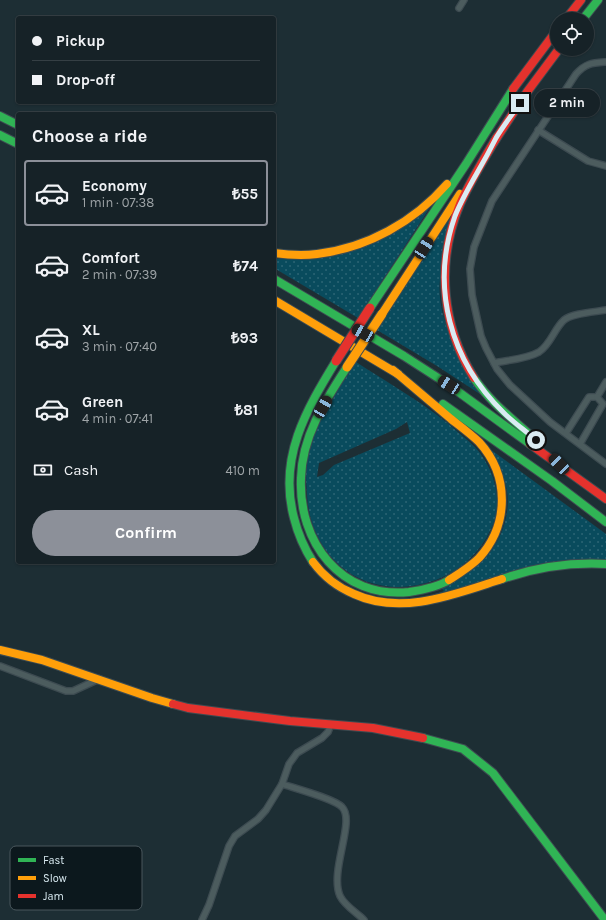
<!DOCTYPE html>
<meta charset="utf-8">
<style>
body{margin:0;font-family:Karla,sans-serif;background:#232f33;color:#f1f3f6;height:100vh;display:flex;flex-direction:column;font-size:15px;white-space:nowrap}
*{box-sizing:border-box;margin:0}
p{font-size:13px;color:#9ea4a7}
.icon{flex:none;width:22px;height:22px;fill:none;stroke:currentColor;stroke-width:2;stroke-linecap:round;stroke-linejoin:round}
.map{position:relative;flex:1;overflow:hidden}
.drawer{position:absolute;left:16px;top:112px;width:260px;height:452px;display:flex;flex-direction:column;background:#162227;border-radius:4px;box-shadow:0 1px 3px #0004,0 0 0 1px #353f44}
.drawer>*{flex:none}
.top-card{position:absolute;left:16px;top:16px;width:260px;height:88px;border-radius:4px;box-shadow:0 1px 3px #0004,0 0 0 1px #353f44;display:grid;align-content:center;height:88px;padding:0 16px;background:#162227}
.buttons{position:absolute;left:550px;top:12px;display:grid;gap:8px}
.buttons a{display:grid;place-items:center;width:44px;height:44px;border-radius:50%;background:#162227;box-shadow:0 1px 3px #0004,0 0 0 1px #353f44;font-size:20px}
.end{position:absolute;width:18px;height:18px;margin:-9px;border:5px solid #daebf2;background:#111;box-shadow:0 0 0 2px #111}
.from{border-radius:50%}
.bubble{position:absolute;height:28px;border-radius:14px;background:#162227;box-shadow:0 1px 3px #0004,0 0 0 1px #353f44;font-size:13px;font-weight:700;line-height:28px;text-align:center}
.car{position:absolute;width:12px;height:24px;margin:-12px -6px;border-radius:5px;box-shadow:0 0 3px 1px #0007;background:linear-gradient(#222 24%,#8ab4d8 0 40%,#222 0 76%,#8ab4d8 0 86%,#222 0)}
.top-card b{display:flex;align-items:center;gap:14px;height:38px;font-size:15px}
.top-card b+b{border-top:1px solid #353f44}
.top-card i{width:10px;height:10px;background:#f1f3f6}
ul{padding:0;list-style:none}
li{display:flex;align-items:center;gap:12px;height:66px;margin:0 8px 6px;padding:0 8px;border:2px solid transparent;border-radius:4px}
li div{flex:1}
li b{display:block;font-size:15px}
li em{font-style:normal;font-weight:700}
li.active{border-color:#8c9099}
li>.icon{width:36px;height:36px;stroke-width:1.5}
h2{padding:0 16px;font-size:18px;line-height:48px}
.pay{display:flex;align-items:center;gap:10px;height:44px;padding:0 16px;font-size:15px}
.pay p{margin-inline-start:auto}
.action{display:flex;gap:8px;margin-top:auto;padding:8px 16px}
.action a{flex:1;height:46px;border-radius:24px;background:#8c9099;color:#fff;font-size:16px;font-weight:700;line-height:46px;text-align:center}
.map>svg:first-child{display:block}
.grass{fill:url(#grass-dots);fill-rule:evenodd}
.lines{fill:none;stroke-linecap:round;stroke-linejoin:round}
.street-casing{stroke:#3d4b51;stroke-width:8}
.fast-casing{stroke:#3d4b51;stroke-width:10}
.slow-casing{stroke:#3d4b51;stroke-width:10}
.jam-casing{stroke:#3d4b51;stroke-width:10}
.street{stroke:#4c5c5e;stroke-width:5.5}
.fast{stroke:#30b455;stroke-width:8}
.slow{stroke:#ff9f0a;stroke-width:8}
.jam{stroke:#e5322d;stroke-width:8}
.slow-bridge-casing{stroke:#3d4b51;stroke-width:11;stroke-linecap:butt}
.jam-bridge-casing{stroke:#3d4b51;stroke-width:11;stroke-linecap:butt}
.slow-bridge{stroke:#ff9f0a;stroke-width:9}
.jam-bridge{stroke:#e5322d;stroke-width:9}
.route{stroke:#daebf2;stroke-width:5}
.key{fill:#0c181d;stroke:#4a575d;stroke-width:1}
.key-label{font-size:11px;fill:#daebf2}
</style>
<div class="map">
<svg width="606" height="920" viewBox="0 0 606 920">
<defs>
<pattern id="grass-dots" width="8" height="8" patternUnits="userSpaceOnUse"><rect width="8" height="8" fill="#094b5d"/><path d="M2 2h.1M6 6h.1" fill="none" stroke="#2c6575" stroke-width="1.8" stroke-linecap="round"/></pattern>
</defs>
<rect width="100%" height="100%" fill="#1d2e34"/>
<g class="grass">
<path d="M431 206 358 318 274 268V259L325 257Z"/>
<path d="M452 215C448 236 442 258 440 279 436 321 461 358 480 394L437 366 377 330Z"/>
<path d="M356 362C391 385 428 405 459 433 466 439 474 445 480 453 496 474 503 504 491 529 480 553 461 570 436 580 371 604 311 564 307 495 306 481 305 467 308 453 317 420 337 391 356 362ZM407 422 410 433 334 465 323 475 317 477 319 463 396 429Z"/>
<path d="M490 449 606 534V560L582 559 443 594 426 597 444 591 441 588C453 580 469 573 480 563 503 543 515 506 503 476 499 467 494 458 490 449Z"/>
</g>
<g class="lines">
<defs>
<g id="street">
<path d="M459 8 464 0"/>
<path d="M606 62C592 63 586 63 576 74L492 201 474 247 470 269 472 295 481 336 486 348 497 369 510 385 550 422 606 464"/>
<path d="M538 130 588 161 606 166"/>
<path d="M494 363C508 360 527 359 539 352 551 344 554 329 564 320 573 313 595 312 606 310"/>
<path d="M566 433 589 397H597L606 382"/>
<path d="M580 444 603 404 597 397"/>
<path d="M0 666 66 691H73L99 679"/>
<path d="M282 784C294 788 335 799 342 807 356 821 329 871 340 896 345 906 357 913 364 920"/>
<path d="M202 920 209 905 229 846 235 836 258 819 266 810 282 784 289 764 297 753 322 738 328 732 331 724"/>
</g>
<g id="fast">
<path d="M583 19 598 0"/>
<path d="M0 116 18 125"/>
<path d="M0 135 18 144"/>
<path d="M274 279 404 356 449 385 530 444"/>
<path d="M370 308 466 164 513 89"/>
<path d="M347 367C325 401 302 436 301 478 298 542 341 599 409 592 422 590 438 587 449 580"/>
<path d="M474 378C492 405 517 422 540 444"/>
<path d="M443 404 552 481 606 522"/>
<path d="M313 562C304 548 298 534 294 518 278 458 306 410 336 361"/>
<path d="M502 579C537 567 570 562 606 564"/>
<path d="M423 738 463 749 493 773 605 920"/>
</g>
<g id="slow">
<path d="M274 253C288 255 303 256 317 254 367 248 414 222 447 184"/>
<path d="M274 300 398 374"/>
<path d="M382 314 460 194"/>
<path d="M393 370C412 386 432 403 451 419 460 426 471 434 479 442 510 476 509 525 479 558 470 567 460 573 449 580"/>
<path d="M313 562C324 577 337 587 354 594 402 616 455 594 502 579"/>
<path d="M0 650 42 660 152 698 173 704"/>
</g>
<g id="jam">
<path d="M566 19 581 0"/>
<path d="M513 89 557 30"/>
<path d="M494 142 527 92 559 49"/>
<path d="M474 378C441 325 436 261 460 204 471 180 484 159 497 137"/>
<path d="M530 444 606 499"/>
<path d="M173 704 188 708 290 721 373 728 423 738"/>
</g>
</defs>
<use href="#street" class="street-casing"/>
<use href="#fast" class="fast-casing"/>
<use href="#slow" class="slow-casing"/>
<use href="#jam" class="jam-casing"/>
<use href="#street" class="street"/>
<use href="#fast" class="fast"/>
<use href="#slow" class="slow"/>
<use href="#jam" class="jam"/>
<defs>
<path id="slow-bridge" d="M347 367 382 314"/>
<path id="jam-bridge" d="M336 361 370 308"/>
</defs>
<use href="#slow-bridge" class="slow-bridge-casing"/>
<use href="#jam-bridge" class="jam-bridge-casing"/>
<use href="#slow-bridge" class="slow-bridge"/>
<use href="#jam-bridge" class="jam-bridge"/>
</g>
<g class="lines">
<path class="route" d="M520 103C512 115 503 126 496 138 490 150 484 161 477 173 469 187 461 201 455 216 430 287 450 361 504 413 514 423 526 431 536 440"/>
</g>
<rect x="10" y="846" width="132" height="64" rx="6" class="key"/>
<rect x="18" y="858" width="18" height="4" fill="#30b455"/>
<rect x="18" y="876" width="18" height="4" fill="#ff9f0a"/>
<rect x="18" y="894" width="18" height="4" fill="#e5322d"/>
<g class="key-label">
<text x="43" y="864">Fast</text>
<text x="43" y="882">Slow</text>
<text x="43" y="900">Jam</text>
</g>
</svg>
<div class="buttons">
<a><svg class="icon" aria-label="locate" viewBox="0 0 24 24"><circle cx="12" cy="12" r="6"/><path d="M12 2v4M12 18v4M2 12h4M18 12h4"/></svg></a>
</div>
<i class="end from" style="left:536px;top:440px"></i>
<i class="end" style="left:520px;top:103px"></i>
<div class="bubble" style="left:534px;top:89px;width:66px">2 min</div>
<i class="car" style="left:424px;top:248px;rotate:33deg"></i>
<i class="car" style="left:363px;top:333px;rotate:300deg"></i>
<i class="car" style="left:449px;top:385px;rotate:303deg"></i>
<i class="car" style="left:323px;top:407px;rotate:30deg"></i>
<i class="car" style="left:559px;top:464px;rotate:316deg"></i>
<div class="top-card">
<b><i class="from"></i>Pickup</b>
<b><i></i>Drop-off</b>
</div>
<section class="drawer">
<h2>Choose a ride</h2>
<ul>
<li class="active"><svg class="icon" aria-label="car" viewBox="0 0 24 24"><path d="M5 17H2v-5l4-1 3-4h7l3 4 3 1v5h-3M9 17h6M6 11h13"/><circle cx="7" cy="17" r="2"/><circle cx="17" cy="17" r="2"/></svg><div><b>Economy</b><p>1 min · 07:38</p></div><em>₺55</em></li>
<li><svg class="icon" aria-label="car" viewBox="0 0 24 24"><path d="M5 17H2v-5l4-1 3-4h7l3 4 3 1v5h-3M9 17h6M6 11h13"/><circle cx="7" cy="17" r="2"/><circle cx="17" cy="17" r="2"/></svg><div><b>Comfort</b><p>2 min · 07:39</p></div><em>₺74</em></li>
<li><svg class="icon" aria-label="car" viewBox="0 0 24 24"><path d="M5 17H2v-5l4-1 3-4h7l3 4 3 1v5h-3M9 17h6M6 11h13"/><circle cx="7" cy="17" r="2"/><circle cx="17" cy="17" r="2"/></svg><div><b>XL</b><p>3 min · 07:40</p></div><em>₺93</em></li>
<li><svg class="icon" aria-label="car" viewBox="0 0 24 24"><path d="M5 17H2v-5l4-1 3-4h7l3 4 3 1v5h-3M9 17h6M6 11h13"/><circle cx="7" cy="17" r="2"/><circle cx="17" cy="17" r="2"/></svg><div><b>Green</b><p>4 min · 07:41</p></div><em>₺81</em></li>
</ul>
<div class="pay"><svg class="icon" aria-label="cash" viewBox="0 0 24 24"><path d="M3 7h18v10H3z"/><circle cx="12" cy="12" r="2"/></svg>Cash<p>410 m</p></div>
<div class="action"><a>Confirm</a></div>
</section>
</div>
